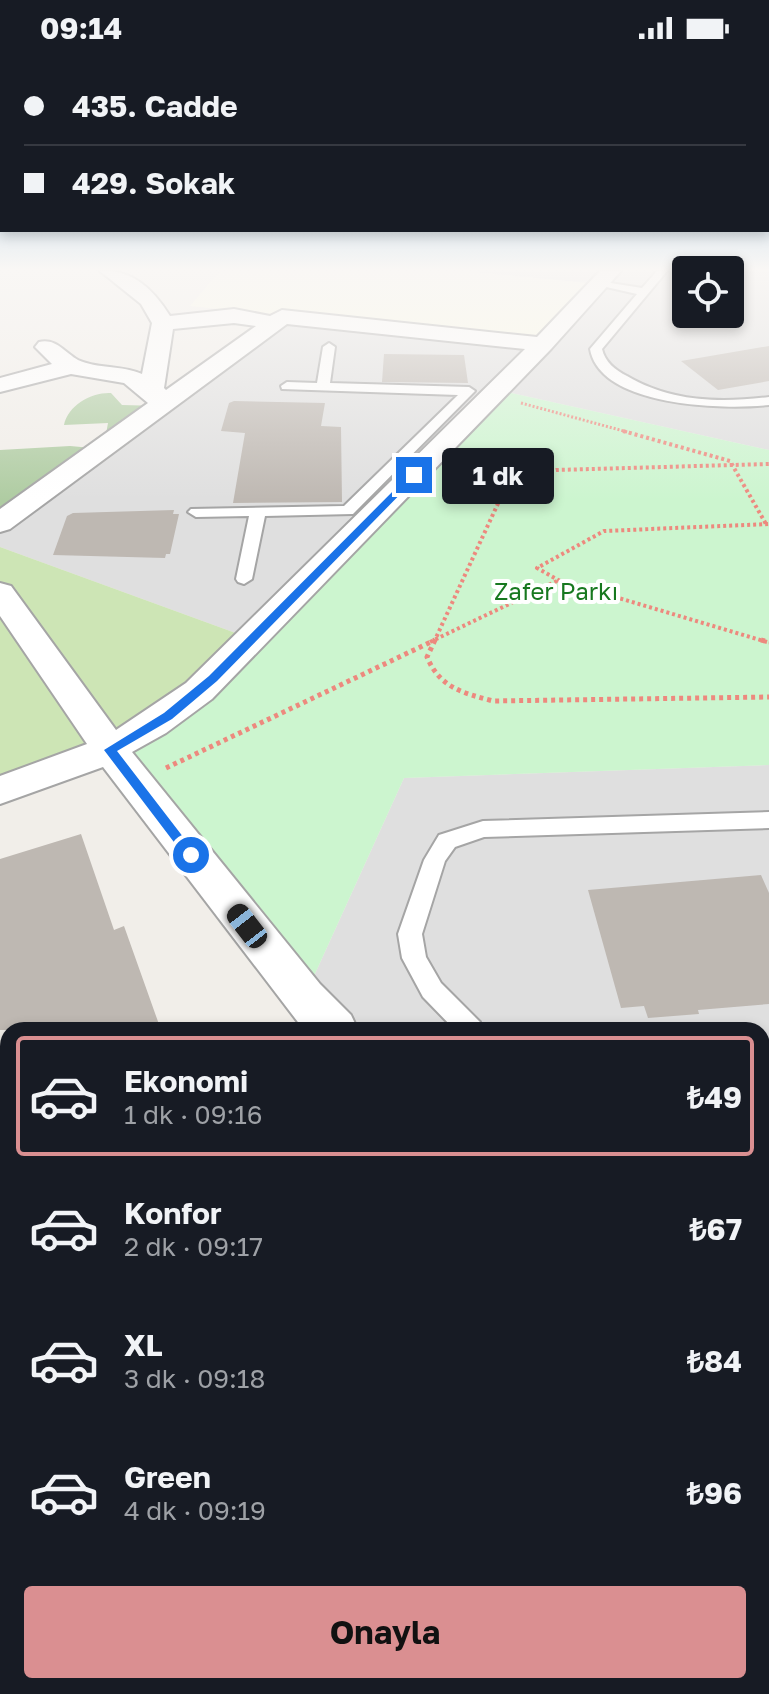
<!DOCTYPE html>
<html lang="tr">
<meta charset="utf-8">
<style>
body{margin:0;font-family:"Golos Text",sans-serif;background:#242831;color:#f1f3f6;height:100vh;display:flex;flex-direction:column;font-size:30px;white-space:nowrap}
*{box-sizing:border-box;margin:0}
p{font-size:26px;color:#9ea1a6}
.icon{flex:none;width:44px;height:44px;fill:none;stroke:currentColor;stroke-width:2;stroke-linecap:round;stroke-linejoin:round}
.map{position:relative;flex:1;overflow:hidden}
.details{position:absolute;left:0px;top:966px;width:770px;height:672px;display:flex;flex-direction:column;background:#171b24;border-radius:24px 24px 0 0;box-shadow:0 4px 12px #0003}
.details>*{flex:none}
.guide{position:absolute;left:0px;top:0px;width:770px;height:176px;box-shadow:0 4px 12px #0003;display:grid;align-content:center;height:176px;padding:0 24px;background:#171b24}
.buttons{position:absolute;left:672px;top:200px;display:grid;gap:16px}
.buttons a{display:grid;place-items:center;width:72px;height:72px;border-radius:8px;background:#171b24;box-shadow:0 4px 12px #0003;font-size:40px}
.end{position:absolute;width:36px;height:36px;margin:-18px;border:10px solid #1a73e8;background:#fff;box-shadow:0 0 0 4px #fff}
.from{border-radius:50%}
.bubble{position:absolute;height:56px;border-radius:8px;background:#171b24;box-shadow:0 4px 12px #0003;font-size:26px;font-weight:700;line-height:56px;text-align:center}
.car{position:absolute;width:24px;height:48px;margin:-24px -12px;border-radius:10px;box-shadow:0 0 6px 2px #0007;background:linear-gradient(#222 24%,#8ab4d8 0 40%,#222 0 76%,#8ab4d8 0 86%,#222 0)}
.guide b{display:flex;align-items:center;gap:28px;height:76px;font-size:30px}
.guide b+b{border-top:2px solid #363941}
.guide i{width:20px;height:20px;background:#f1f3f6}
ul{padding:14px 0 0;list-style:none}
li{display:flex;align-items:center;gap:24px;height:120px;margin:0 16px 12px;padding:0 8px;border:4px solid transparent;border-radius:8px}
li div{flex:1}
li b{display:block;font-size:30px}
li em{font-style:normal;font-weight:700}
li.on{border-color:#da8f91}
li>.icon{width:72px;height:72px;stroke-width:1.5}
.action{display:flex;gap:16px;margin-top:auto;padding:16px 24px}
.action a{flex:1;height:92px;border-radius:8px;background:#da8f91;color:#111;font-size:32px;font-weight:700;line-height:92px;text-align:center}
.status{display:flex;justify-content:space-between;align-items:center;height:56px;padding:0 40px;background:#171b24;direction:ltr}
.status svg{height:22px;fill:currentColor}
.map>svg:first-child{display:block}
.residential{fill:#dfdfdf}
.education{fill:#fcfce6}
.grass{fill:#cde5b5}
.forest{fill:#afcca2}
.park{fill:#ccf5cf}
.building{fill:#beb8b2}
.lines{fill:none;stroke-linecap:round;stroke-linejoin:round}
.lane-casing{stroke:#a5a5a5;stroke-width:4}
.street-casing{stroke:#a5a5a5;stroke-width:4}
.path-far2{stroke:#ed897e;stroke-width:3;stroke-dasharray:2 2;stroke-linecap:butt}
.path-far1{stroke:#ed897e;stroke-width:4;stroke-dasharray:3 3;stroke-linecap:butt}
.path{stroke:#ed897e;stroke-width:5;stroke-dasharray:4 4;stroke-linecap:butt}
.lane{fill:#fff;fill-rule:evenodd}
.street{fill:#fff;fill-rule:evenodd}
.route{fill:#1a73e8}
.labels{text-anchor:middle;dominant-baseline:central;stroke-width:8;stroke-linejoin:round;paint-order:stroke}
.far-park-label{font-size:24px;fill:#17781f;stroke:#fff}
</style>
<div class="status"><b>09:14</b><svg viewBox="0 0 49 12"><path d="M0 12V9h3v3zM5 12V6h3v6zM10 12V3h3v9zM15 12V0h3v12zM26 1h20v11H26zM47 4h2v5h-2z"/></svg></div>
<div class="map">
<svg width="769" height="1638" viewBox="0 0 769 1638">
<rect width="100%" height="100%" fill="#f1eee9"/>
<g class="residential">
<path d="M464 215H686V258H730V215H769V394L498 334 252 583 0 491V467L282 261 597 228Z"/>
<path d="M769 709V1444L762 1436V974H334L304 942 404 722Z"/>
</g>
<path class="education" d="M220 215H464L598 228 543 288 190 250Z"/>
<g class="grass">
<path d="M0 491 252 583 199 635 0 734Z"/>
<path d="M0 1092 8 1134V1630H101L102 1638H0Z"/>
<path d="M762 1436 769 1444V1638H566L562 1630H762Z"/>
</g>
<g class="forest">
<path d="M111 337 122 349 161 350 106 378 108 367 64 369C68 349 92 336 111 337Z"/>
<path d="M70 390 103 393 0 467V394Z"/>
</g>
<path class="park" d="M498 334 769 394V709L404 722 304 942 110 694 150 672Z"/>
<g class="building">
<path d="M769 290V325L718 334 681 305Z"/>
<path d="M384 298 464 299 468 327 382 326Z"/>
<path d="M234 345 325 347 321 370 341 371 342 446 233 447 245 377 221 375 229 347Z"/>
<path d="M174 454 173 458H179L170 498H166L165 502 53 499 67 460 73 457Z"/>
<path d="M81 778 114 874 124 870 161 974H0V803Z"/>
<path d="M761 819 769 837V948L698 954 699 958 648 962 644 950 621 952 588 834Z"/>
</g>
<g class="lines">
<defs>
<g id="lane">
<path d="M657 215H667L602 293C605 306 615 314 627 320 671 346 720 347 769 341V349C724 354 600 351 590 293L637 238 593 228 598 225 642 232Z"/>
<path d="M329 287 335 291 330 327 469 331 475 335 353 458 265 460 252 523 244 528 238 526 236 523 249 460 196 461 188 456 191 453 344 450 458 339 282 333 281 330 287 326 317 327 323 291Z"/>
<path d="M769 756V772L484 781 455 791 445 805 422 878 426 901 441 927 480 966 483 974H455L423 941 402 902 398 878 424 804 439 779 483 765Z"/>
<path d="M762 1230 769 1233V1264L762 1261Z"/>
</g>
<g id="street">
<path d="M100 215C132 213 153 233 170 260L234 253 270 260 282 254 537 281 600 215H621L551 293 212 643 166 677 132 696 320 928 351 959 358 974H304L103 711 0 748V720L87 688 0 560V527L11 530 116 674 186 627 525 293 287 268 10 473 0 476V453L148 347 124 327 71 318 0 336V322L52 308 35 291 39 286C56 282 64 296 78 304 97 313 122 309 142 318L152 267 141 248ZM234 267 256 270 166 334 164 332 173 273Z"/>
<path d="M762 1404 769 1407V1476L762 1473Z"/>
<path d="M526 1630H598L602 1638H530Z"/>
</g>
</defs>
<use href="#lane" class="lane-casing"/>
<use href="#street" class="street-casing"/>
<path class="path-far2" d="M521 347 631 377"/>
<g class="path-far1">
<path d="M623 375 730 405 766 468"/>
<path d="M430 586 557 525"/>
<path d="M434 586 501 441 526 422 556 414 769 408"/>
<path d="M767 586 558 524 537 512 604 475 769 468"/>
</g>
<g class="path">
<path d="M435 584 427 601C440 632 463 637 493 645L769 641"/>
<path d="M761 584 769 586"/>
<path d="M166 712 435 584"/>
</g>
<use href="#lane" class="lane"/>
<use href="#street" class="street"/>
</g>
<linearGradient id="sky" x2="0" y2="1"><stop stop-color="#91bfe2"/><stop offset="0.48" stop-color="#f9f7f5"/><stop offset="1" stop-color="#f9f7f5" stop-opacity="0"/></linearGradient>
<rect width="769" height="444" fill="url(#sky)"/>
<path class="route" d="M411 417 419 419 217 625 172 663 117 695 197 799 195 802H186L104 694 164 657 209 620Z"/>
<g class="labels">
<g class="far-park-label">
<text x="556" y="534">Zafer Parkı</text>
</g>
</g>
</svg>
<div class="buttons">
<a><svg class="icon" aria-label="locate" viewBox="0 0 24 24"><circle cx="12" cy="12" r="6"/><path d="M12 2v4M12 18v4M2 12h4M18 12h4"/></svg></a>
</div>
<i class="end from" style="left:191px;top:799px"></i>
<i class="end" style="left:414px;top:419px"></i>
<div class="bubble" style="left:442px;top:392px;width:112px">1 dk</div>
<i class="car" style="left:247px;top:870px;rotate:322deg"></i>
<div class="guide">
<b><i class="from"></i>435. Cadde</b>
<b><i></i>429. Sokak</b>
</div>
<section class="details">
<ul>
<li class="on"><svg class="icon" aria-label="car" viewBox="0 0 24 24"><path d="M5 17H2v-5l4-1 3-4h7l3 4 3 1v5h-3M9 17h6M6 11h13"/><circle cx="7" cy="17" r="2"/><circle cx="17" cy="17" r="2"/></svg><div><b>Ekonomi</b><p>1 dk · 09:16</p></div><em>₺49</em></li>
<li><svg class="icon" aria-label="car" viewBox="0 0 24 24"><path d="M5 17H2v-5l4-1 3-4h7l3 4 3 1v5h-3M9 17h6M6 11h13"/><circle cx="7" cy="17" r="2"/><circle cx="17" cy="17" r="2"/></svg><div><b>Konfor</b><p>2 dk · 09:17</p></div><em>₺67</em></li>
<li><svg class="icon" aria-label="car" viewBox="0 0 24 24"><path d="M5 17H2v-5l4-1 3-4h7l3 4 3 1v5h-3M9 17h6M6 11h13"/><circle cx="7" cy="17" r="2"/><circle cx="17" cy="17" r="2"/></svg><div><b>XL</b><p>3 dk · 09:18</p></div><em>₺84</em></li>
<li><svg class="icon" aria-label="car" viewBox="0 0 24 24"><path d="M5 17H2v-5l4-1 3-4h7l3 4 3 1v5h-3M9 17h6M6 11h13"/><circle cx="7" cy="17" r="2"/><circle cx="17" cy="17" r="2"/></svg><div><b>Green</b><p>4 dk · 09:19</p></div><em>₺96</em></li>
</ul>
<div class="action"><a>Onayla</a></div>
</section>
</div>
